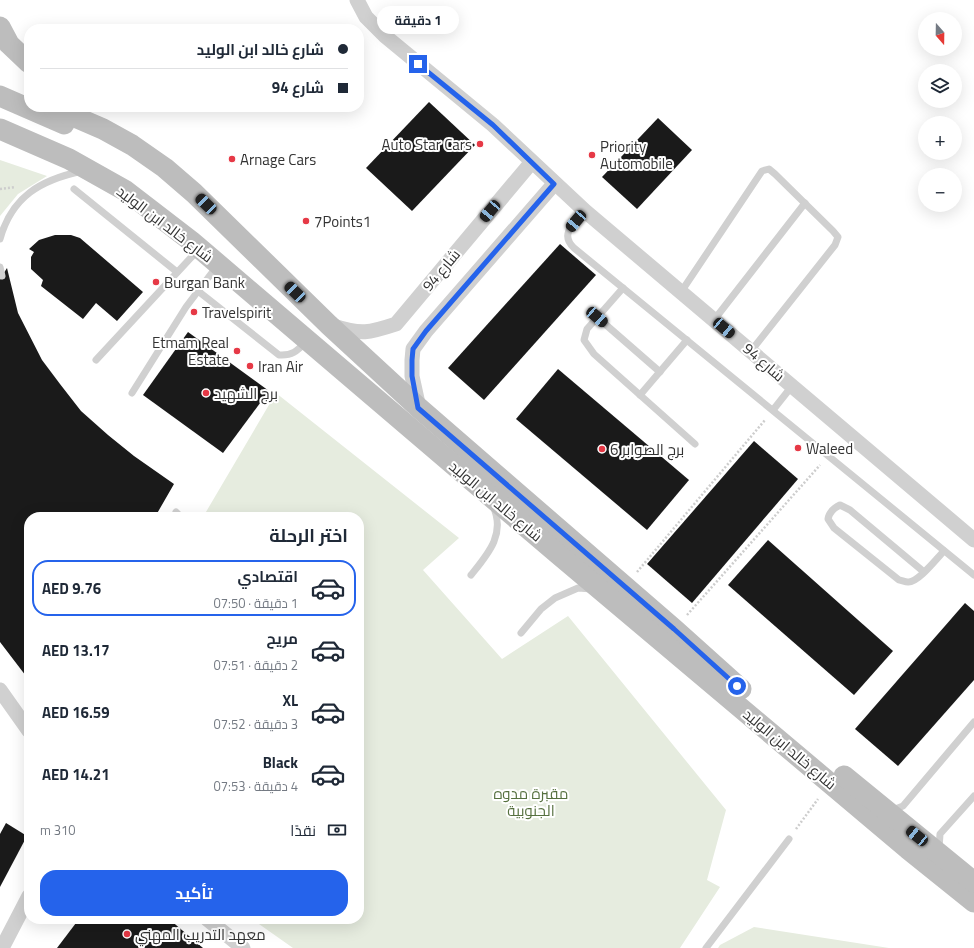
<!DOCTYPE html>
<html lang="ar">
<meta charset="utf-8">
<style>
body{margin:0;font-family:"Titillium Web",Cairo,sans-serif;background:#f6f6f7;color:#1f2937;direction:rtl;height:100vh;display:flex;flex-direction:column;font-size:15px;white-space:nowrap}
*{box-sizing:border-box;margin:0}
p{font-size:13px;color:#747a83}
.icon{flex:none;width:22px;height:22px;fill:none;stroke:currentColor;stroke-width:2;stroke-linecap:round;stroke-linejoin:round}
.map{position:relative;flex:1;overflow:hidden;direction:ltr}
.details{position:absolute;left:24px;top:512px;width:340px;height:412px;display:flex;flex-direction:column;background:#fff;border-radius:16px;box-shadow:0 4px 16px #0002;direction:rtl}
.details>*{flex:none}
.guide{position:absolute;left:24px;top:24px;width:340px;height:88px;border-radius:16px;box-shadow:0 4px 16px #0002;direction:rtl;display:grid;align-content:center;height:88px;padding:0 16px;background:#fff}
.needle{width:26px;rotate:160deg}
.controls{position:absolute;left:918px;top:12px;display:grid;gap:8px}
.controls a{display:grid;place-items:center;width:44px;height:44px;border-radius:50%;background:#fff;box-shadow:0 4px 16px #0002;font-size:20px}
.end{position:absolute;width:18px;height:18px;margin:-9px;border:5px solid #2563eb;background:#fff;box-shadow:0 0 0 2px #fff}
.from{border-radius:50%}
.bubble{position:absolute;height:28px;border-radius:14px;background:#fff;box-shadow:0 4px 16px #0002;font-size:13px;font-weight:700;line-height:28px;text-align:center;direction:rtl}
.car{position:absolute;width:12px;height:24px;margin:-12px -6px;border-radius:5px;box-shadow:0 0 3px 1px #0007;background:linear-gradient(#222 24%,#8ab4d8 0 40%,#222 0 76%,#8ab4d8 0 86%,#222 0)}
.guide b{display:flex;align-items:center;gap:14px;height:38px;font-size:15px}
.guide b+b{border-top:1px solid #e0e1e3}
.guide i{width:10px;height:10px;background:#1f2937}
ul{padding:0;list-style:none}
li{display:flex;align-items:center;gap:12px;height:56px;margin:0 8px 6px;padding:0 8px;border:2px solid transparent;border-radius:16px}
li div{flex:1}
li b{display:block;font-size:15px}
li em{font-style:normal;font-weight:700}
li.active{border-color:#2563eb}
li>.icon{width:36px;height:36px;stroke-width:1.5}
h2{padding:0 16px;font-size:18px;line-height:48px}
.pay{display:flex;align-items:center;gap:10px;height:44px;padding:0 16px;font-size:15px}
.pay p{margin-inline-start:auto}
.button{display:flex;gap:8px;margin-top:auto;padding:8px 16px}
.button a{flex:1;height:46px;border-radius:16px;background:#2563eb;color:#fff;font-size:16px;font-weight:700;line-height:46px;text-align:center}
.map>svg:first-child{display:block}
.green{fill:#e6ecdf}
.building{fill:#1a1a1a}
.lines{fill:none;stroke-linecap:round;stroke-linejoin:round}
.path{stroke:#cdcdcd;stroke-width:2.5;stroke-dasharray:2 2;stroke-linecap:butt}
.service{stroke:#d0d0d0;stroke-width:7}
.minor{stroke:#d0d0d0;stroke-width:15}
.secondary{stroke:#bdbdbd;stroke-width:21}
.route{stroke:#2563eb;stroke-width:5}
.poi-dot{fill:#e63946;stroke:#fff;stroke-width:1.5}
.labels{text-anchor:middle;dominant-baseline:central;stroke-width:4;stroke-linejoin:round;paint-order:stroke}
.poi-label{font-size:15px;fill:#333;stroke:#fff;text-anchor:start}
.street-label{font-size:15px;fill:#333;stroke:#fff}
.park-label{font-size:15px;fill:#56703f;stroke:#fff}
</style>
<div class="map">
<svg width="974" height="948" viewBox="0 0 974 948">
<rect width="100%" height="100%" fill="#fff"/>
<g class="green">
<path d="M0 160 47 176 18 194 0 216Z"/>
<path d="M276 393 459 538 423 570 502 659 568 616 726 810 707 880 720 887 680 948H293L252 919H359V517H203Z"/>
<path d="M754 927 889 948H718L720 945Z"/>
</g>
<g class="building">
<path d="M429 102 475 145 412 211 366 168Z"/>
<path d="M658 118 692 150 637 209 602 177Z"/>
<path d="M55 235H71L80 238 143 292 117 321 96 303 83 319 41 286 43 280 31 269V257L34 252 29 249 39 240Z"/>
<path d="M560 244 596 275 484 400 448 368Z"/>
<path d="M7 268 18 313 42 360 60 384 81 411 108 435 134 456 174 484 155 517H29V680L0 642V279Z"/>
<path d="M188 332 269 391 223 453 143 395Z"/>
<path d="M558 369 689 480 647 530 516 419Z"/>
<path d="M754 441 798 479 692 603 647 564Z"/>
<path d="M768 540 893 651 854 695 728 585Z"/>
<path d="M965 603 974 611V680L898 766 855 729Z"/>
<path d="M6 823 27 836 0 887V834Z"/>
<path d="M79 919H169L203 948H57Z"/>
</g>
<g class="lines">
<g class="path">
<path d="M0 189 15 187"/>
<path d="M637 572 765 420"/>
<path d="M687 615 820 465"/>
<path d="M796 829 818 799"/>
</g>
<g class="service">
<path d="M74 189 177 272"/>
<path d="M585 211C574 223 559 234 574 248L974 575"/>
<path d="M0 239C12 196 41 180 82 171"/>
<path d="M0 267 2 276"/>
<path d="M623 288 587 329 584 340 594 354 695 444"/>
<path d="M198 291 279 355C292 356 297 351 306 342"/>
<path d="M681 292 762 171 769 169 775 174 833 231 838 237 835 245 751 351"/>
<path d="M597 317 660 372"/>
<path d="M714 320 805 203"/>
<path d="M96 360 198 250"/>
<path d="M132 393 186 307 217 266"/>
<path d="M640 395 687 340"/>
<path d="M773 410 792 386"/>
<path d="M176 512 181 517"/>
<path d="M924 572 850 510 840 505C834 508 829 512 828 519L834 528 899 580C901 580 905 582 908 582 918 583 937 558 944 551"/>
<path d="M471 575C488 554 506 534 493 506"/>
<path d="M521 633 541 609 555 598 578 588 592 589"/>
<path d="M890 811 903 806 974 722"/>
<path d="M939 849 940 834 974 796"/>
<path d="M706 948 789 839"/>
</g>
<g class="minor">
<path d="M357 0 366 17 385 36 493 125 585 211 974 540"/>
<path d="M334 326C361 335 369 333 396 324L531 163"/>
<path d="M419 408 412 376V360L413 349 426 331 554 184"/>
<path d="M0 690 29 731"/>
<path d="M207 919 243 948"/>
<path d="M2 948 29 896"/>
</g>
<g class="secondary">
<path d="M0 27 9 44 29 63"/>
<path d="M0 96 64 124"/>
<path d="M52 107 103 129 132 145 165 168 194 193 329 325 419 408 674 629 741 689"/>
<path d="M0 129 69 159 126 191 191 241 558 554 908 849 974 902"/>
<path d="M844 776 974 882"/>
</g>
</g>
<g class="lines">
<path class="route" d="M418 64 493 125 554 184 426 331 413 349 412 360V376L418 408 674 629 737 686"/>
</g>
<g class="poi-dot">
<circle cx="480" cy="144" r="4"/>
<circle cx="592" cy="155" r="4"/>
<circle cx="232" cy="159" r="4"/>
<circle cx="306" cy="221" r="4"/>
<circle cx="156" cy="282" r="4"/>
<circle cx="194" cy="312" r="4"/>
<circle cx="237" cy="351" r="4"/>
<circle cx="250" cy="366" r="4"/>
<circle cx="206" cy="393" r="4"/>
<circle cx="798" cy="448" r="4"/>
<circle cx="602" cy="449" r="4"/>
<circle cx="127" cy="934" r="4"/>
</g>
<g class="labels">
<g class="poi-label">
<text x="472" y="144" text-anchor="end">Auto Star Cars</text>
<text x="600" y="146">Priority<tspan x="600" dy="17">Automobile</tspan></text>
<text x="240" y="159">Arnage Cars</text>
<text x="314" y="221">7Points1</text>
<text x="164" y="282">Burgan Bank</text>
<text x="202" y="312">Travelspirit</text>
<text x="229" y="342" text-anchor="end">Etmam Real<tspan x="229" dy="17">Estate</tspan></text>
<text x="258" y="366">Iran Air</text>
<text x="214" y="393">برج الشهيد</text>
<text x="806" y="448">Waleed</text>
<text x="610" y="449">برج الصوابر 6</text>
<text x="135" y="934">معهد التدريب المهني</text>
</g>
<g class="street-label">
<text transform="translate(165 224) rotate(37)">شارع خالد ابن الوليد</text>
<text transform="translate(441 270) rotate(-50)">شارع 94</text>
<text transform="translate(764 362) rotate(41)">شارع 94</text>
<text transform="translate(496 501) rotate(40)">شارع خالد ابن الوليد</text>
<text transform="translate(790 749) rotate(40)">شارع خالد ابن الوليد</text>
</g>
<g class="park-label">
<text x="531" y="793">مقبرة مدوه<tspan x="531" dy="17">الجنوبية</tspan></text>
</g>
</g>
</svg>
<div class="controls">
<a><svg class="needle" viewBox="-14 -14 28 28"><path d="M0-13l5 13h-10z" fill="#e53935"/><path d="M0 13l5-13h-10z" fill="#747a83"/></svg></a>
<a><svg class="icon" aria-label="layers" viewBox="0 0 24 24"><path d="M12 4l9 5-9 5-9-5zM3 14l9 5 9-5"/></svg></a>
<a>+</a>
<a>−</a>
</div>
<i class="end from" style="left:737px;top:686px"></i>
<i class="end" style="left:418px;top:64px"></i>
<div class="bubble" style="left:377px;top:6px;width:82px">1 دقيقة</div>
<i class="car" style="left:206px;top:204px;rotate:314deg"></i>
<i class="car" style="left:490px;top:211px;rotate:220deg"></i>
<i class="car" style="left:576px;top:221px;rotate:220deg"></i>
<i class="car" style="left:295px;top:292px;rotate:314deg"></i>
<i class="car" style="left:597px;top:317px;rotate:131deg"></i>
<i class="car" style="left:724px;top:328px;rotate:130deg"></i>
<i class="car" style="left:917px;top:836px;rotate:309deg"></i>
<div class="guide">
<b><i class="from"></i>شارع خالد ابن الوليد</b>
<b><i></i>شارع 94</b>
</div>
<section class="details">
<h2>اختر الرحلة</h2>
<ul>
<li class="active"><svg class="icon" aria-label="car" viewBox="0 0 24 24"><path d="M5 17H2v-5l4-1 3-4h7l3 4 3 1v5h-3M9 17h6M6 11h13"/><circle cx="7" cy="17" r="2"/><circle cx="17" cy="17" r="2"/></svg><div><b>اقتصادي</b><p>1 دقيقة · 07:50</p></div><em>AED 9.76</em></li>
<li><svg class="icon" aria-label="car" viewBox="0 0 24 24"><path d="M5 17H2v-5l4-1 3-4h7l3 4 3 1v5h-3M9 17h6M6 11h13"/><circle cx="7" cy="17" r="2"/><circle cx="17" cy="17" r="2"/></svg><div><b>مريح</b><p>2 دقيقة · 07:51</p></div><em>AED 13.17</em></li>
<li><svg class="icon" aria-label="car" viewBox="0 0 24 24"><path d="M5 17H2v-5l4-1 3-4h7l3 4 3 1v5h-3M9 17h6M6 11h13"/><circle cx="7" cy="17" r="2"/><circle cx="17" cy="17" r="2"/></svg><div><b>XL</b><p>3 دقيقة · 07:52</p></div><em>AED 16.59</em></li>
<li><svg class="icon" aria-label="car" viewBox="0 0 24 24"><path d="M5 17H2v-5l4-1 3-4h7l3 4 3 1v5h-3M9 17h6M6 11h13"/><circle cx="7" cy="17" r="2"/><circle cx="17" cy="17" r="2"/></svg><div><b>Black</b><p>4 دقيقة · 07:53</p></div><em>AED 14.21</em></li>
</ul>
<div class="pay"><svg class="icon" aria-label="cash" viewBox="0 0 24 24"><path d="M3 7h18v10H3z"/><circle cx="12" cy="12" r="2"/></svg>نقدًا<p>310 m</p></div>
<div class="button"><a>تأكيد</a></div>
</section>
</div>
